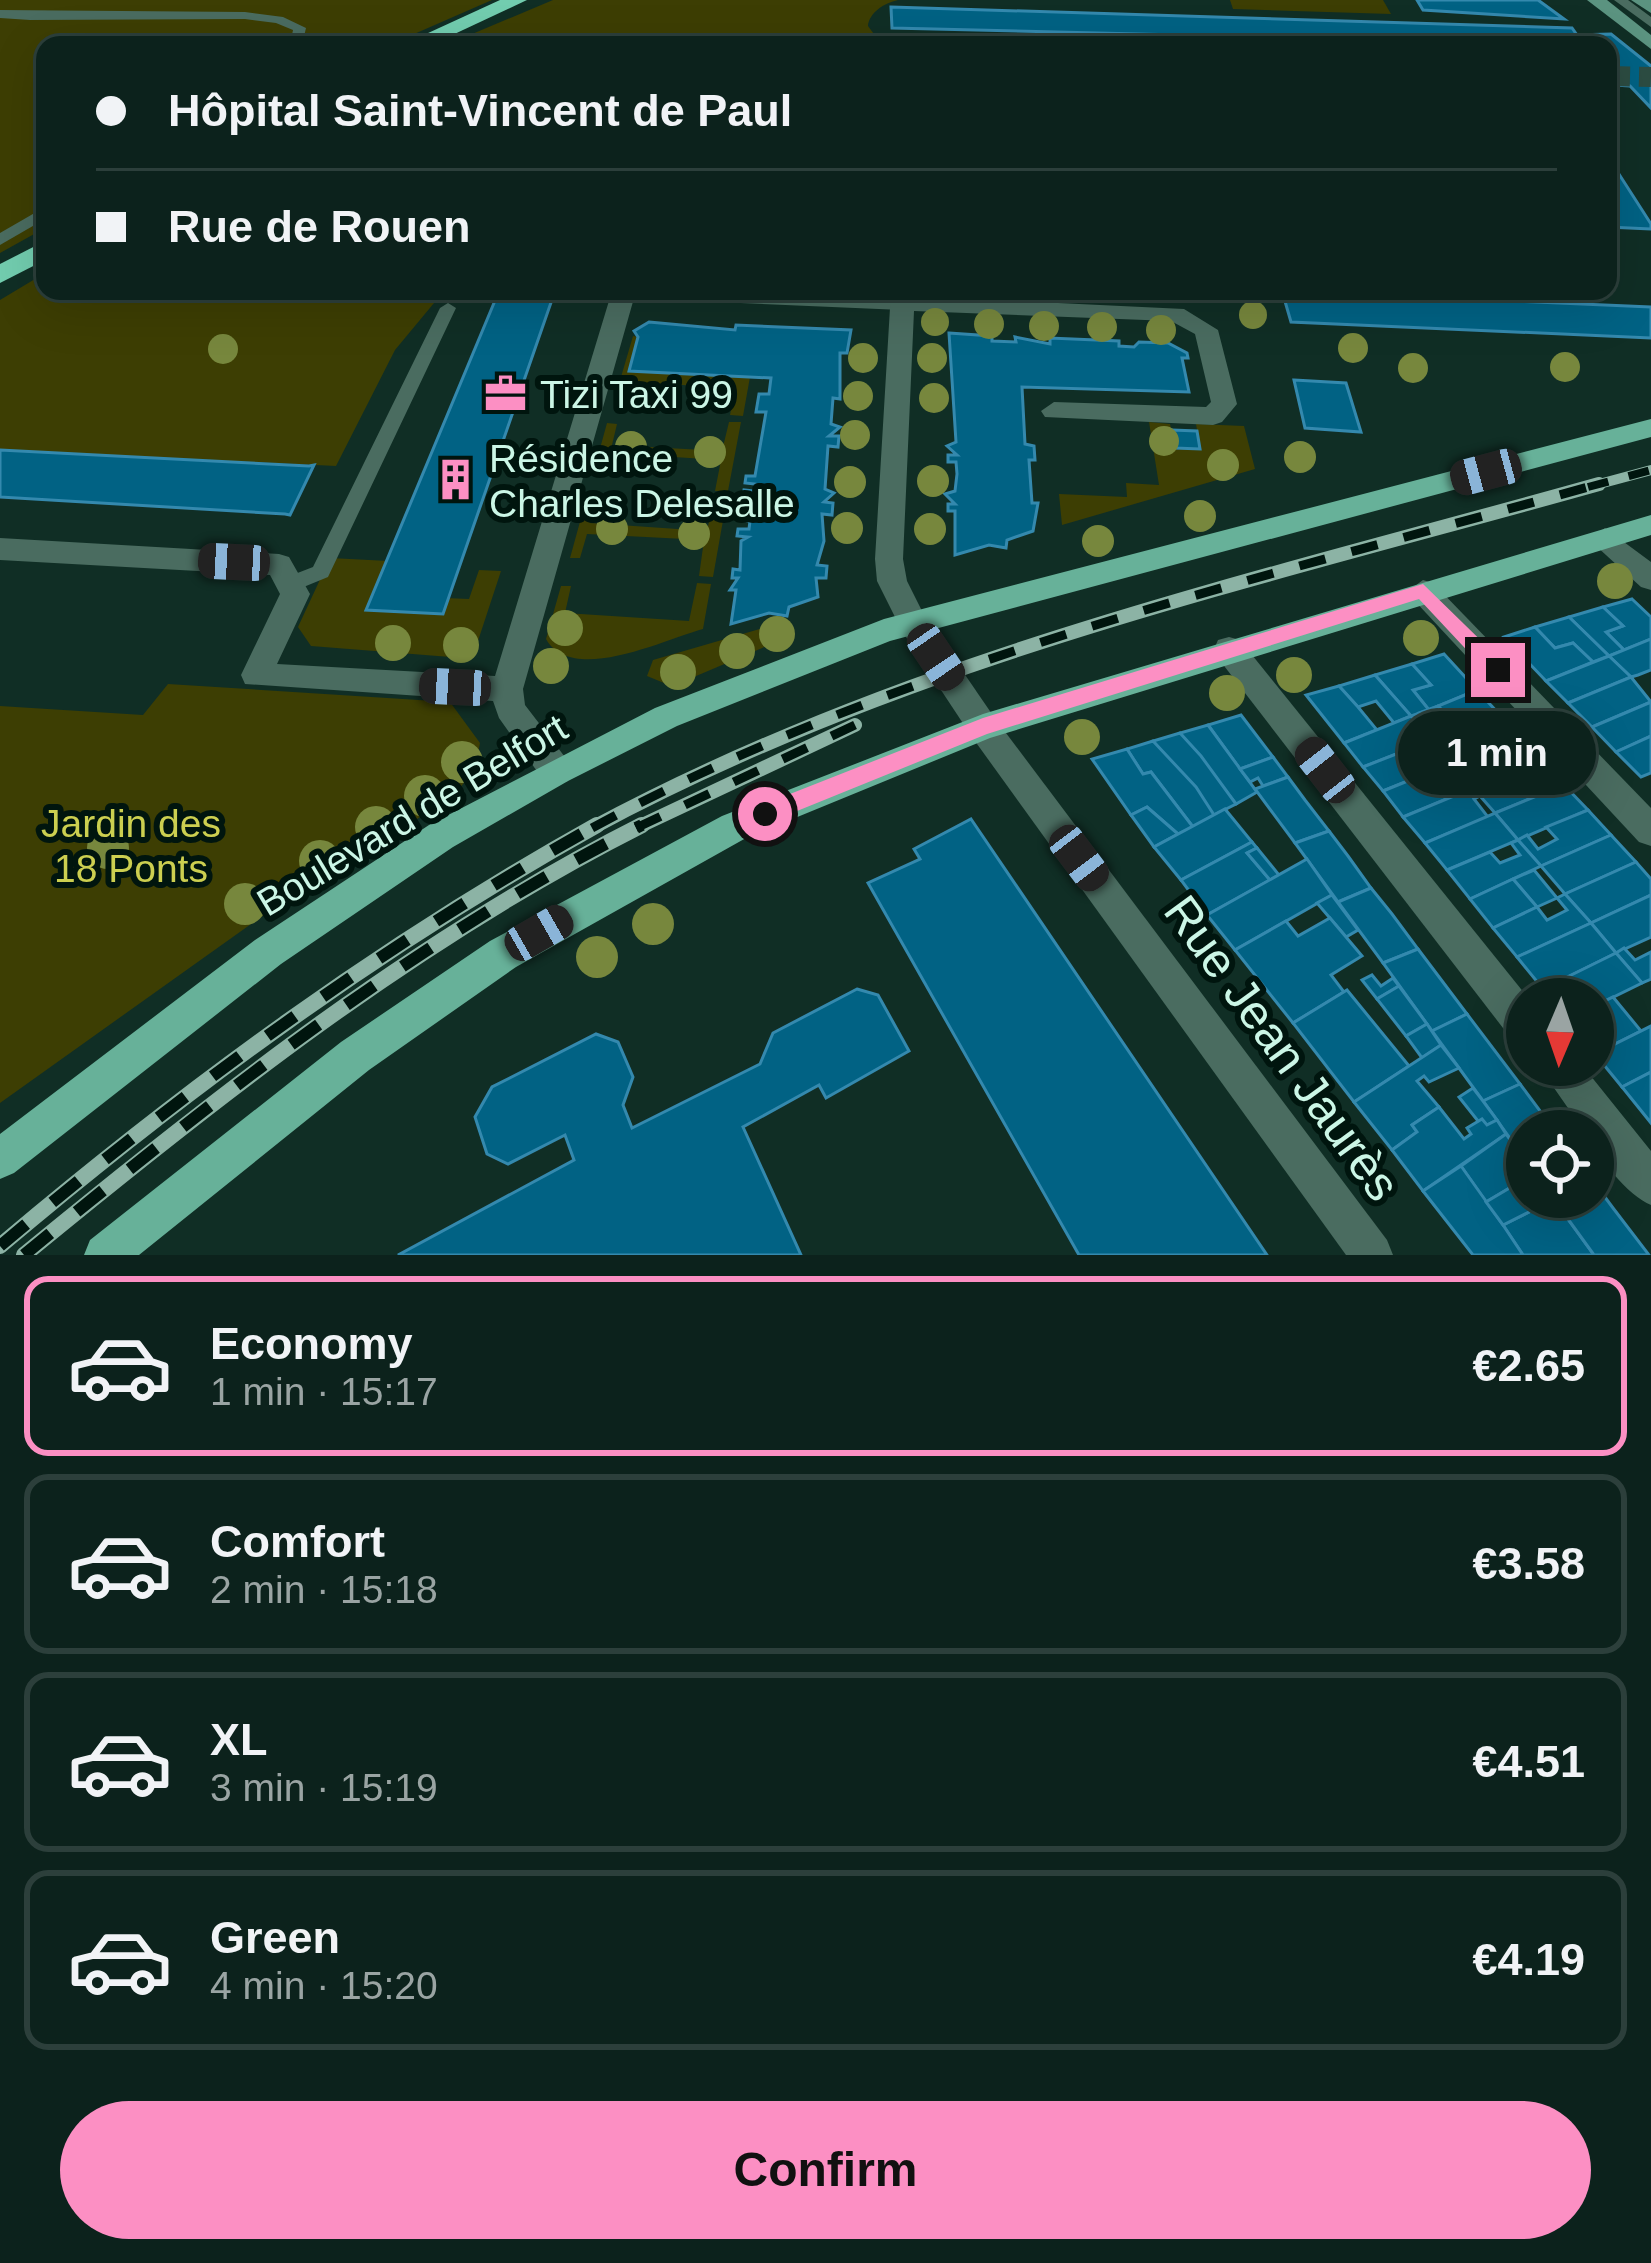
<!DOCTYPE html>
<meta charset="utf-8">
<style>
body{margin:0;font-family:Helvetica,sans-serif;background:#152a25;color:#f1f3f6;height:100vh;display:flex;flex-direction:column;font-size:45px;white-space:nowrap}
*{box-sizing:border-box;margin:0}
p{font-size:39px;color:#9aa4a3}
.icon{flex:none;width:66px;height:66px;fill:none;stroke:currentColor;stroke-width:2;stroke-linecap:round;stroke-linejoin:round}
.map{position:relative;height:1255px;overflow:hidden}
.details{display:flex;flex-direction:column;background:#0c221c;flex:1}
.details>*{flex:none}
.guide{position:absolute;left:36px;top:36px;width:1581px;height:264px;border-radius:24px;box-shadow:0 12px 48px #0002,0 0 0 3px #2c3f3b;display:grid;align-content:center;height:264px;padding:0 60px;background:#0c221c}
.needle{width:78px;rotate:182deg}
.buttons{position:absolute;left:1506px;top:978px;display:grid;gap:24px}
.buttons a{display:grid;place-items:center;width:108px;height:108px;border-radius:50%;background:#0c221c;box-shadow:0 12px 48px #0002,0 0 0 3px #2c3f3b;font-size:60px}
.end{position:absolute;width:54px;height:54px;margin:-27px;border:15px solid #fc8fc3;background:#111;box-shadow:0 0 0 6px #111}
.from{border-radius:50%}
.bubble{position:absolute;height:84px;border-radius:42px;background:#0c221c;box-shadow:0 12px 48px #0002,0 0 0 3px #2c3f3b;font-size:39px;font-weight:600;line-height:84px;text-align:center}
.car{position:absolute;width:36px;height:72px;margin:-36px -18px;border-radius:15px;box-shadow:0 0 9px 3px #0007;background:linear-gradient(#222 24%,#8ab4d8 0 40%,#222 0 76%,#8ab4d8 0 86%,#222 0)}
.guide b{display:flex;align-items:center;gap:42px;height:114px;font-size:45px}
.guide b+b{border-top:3px solid #2c3f3b}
.guide i{width:30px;height:30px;background:#f1f3f6}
ul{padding:21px 0 0;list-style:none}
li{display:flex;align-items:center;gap:36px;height:180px;margin:0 24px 18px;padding:0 36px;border:6px solid #2c3f3b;border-radius:24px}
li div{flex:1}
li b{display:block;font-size:45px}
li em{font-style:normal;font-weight:600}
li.on{border-color:#fc8fc3}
li>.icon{width:108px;height:108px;stroke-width:1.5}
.button{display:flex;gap:24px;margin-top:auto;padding:24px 60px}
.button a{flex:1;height:138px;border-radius:72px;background:#fc8fc3;color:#111;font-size:48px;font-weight:600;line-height:138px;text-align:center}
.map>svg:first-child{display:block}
.green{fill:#3d3e03}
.building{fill:#016284;stroke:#3489ae;stroke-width:3}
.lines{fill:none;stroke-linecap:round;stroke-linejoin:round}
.minor-tunnel{stroke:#2c4c42;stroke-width:20;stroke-dasharray:20 9;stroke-linecap:butt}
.service{fill:#4a6c60;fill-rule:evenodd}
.pedestrian{fill:#4a6c60;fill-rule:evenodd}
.minor{fill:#4a6c60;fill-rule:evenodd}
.tertiary{fill:#4a6c60;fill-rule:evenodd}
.secondary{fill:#5b9380;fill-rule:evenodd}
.primary{fill:#67b199;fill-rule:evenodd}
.motorway{fill:#72cdaf;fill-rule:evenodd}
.rail-far2-casing{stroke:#8cb3a5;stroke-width:10}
.rail-far1-casing{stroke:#8cb3a5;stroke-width:14}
.rail-casing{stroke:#8cb3a5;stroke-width:16}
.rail-far2{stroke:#00150e;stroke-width:8;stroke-dasharray:21;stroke-linecap:butt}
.rail-far1{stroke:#00150e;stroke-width:9;stroke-dasharray:27;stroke-linecap:butt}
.rail{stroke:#00150e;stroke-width:12;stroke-dasharray:34;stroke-linecap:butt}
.tree{fill:#77873d}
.route{fill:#fc8fc3}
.labels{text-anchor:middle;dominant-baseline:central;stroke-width:12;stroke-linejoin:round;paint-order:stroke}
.poi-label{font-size:39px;fill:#cbf6e6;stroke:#00150e;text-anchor:start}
.street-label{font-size:39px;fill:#cbf6e6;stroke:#00150e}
.park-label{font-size:39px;fill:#cccf50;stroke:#00150e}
.near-street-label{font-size:48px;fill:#cbf6e6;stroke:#00150e}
</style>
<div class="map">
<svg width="1651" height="1255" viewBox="0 0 1651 1255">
<rect width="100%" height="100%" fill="#102e25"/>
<g class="green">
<path d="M0 0H492L389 45H45V228L0 253Z"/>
<path d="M553 0H898C884 3 869 13 868 26L882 45H446Z"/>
<path d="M1230 0H1383L1391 14 1233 9Z"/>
<path d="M45 273V291H444L395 350 336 466 0 450V300Z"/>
<path d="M633 336 638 337 630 371 750 377 743 416 730 415 735 388 630 382 624 402 614 401Z"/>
<path d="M729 422H741L728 491H715L721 460 610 453 603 475 593 474 607 423 617 424 612 445 722 451Z"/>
<path d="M1149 422 1170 424 1175 448H1200L1196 424 1244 426 1255 469 1062 525 1059 494 1127 497 1126 483 1159 485Z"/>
<path d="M714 498H727L713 577 699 576 704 540 587 534 580 558H570L586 500H596L590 523 707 531Z"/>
<path d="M330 558 389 561 367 610 442 614 445 598 469 599 479 570 501 571 475 650 463 658 311 646 298 627Z"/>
<path d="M697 583 711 584 703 629C663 640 572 685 546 639L561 586H571L565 613 689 621Z"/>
<path d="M767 627 779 628 781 640 682 682 664 683 647 676 653 660Z"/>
<path d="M168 684 450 702 480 743 475 768 454 796 272 909 0 1103V706L143 715Z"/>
</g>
<g class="building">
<path d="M1417 0H1538L1564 19 1423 10Z"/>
<path d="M891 7 1572 28 1584 45 892 28Z"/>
<path d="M1611 34 1651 66V108L1630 86 1615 85 1608 74V45H1584L1576 35Z"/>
<path d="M1608 157 1651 224V229L1608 227Z"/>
<path d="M499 291H555L443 614 366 610Z"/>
<path d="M1282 291 1651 307V338L1291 322Z"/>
<path d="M649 322 735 330 736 325 851 330 847 353H840V399L833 398 831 424 840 427 829 436H839L838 447 828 446 825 489 834 493 824 502 833 503 832 515 822 514 824 541 817 565 827 566 826 578H816L818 597 789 607 787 616 769 613 731 624 736 590H730L738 578H732L733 569 740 570 741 541 748 537 737 536 738 529H749L750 521 739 520 744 490 754 491 755 484 745 483 746 476H755L766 412H756L759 394H769L771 378 629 371 638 337 634 331Z"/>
<path d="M949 333 992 336V341L1016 342 1015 337 1050 344V338L1119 341V346L1134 347 1139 342 1168 343 1187 353 1188 358H1182L1189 392 1022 387 1025 444 1034 446 1035 460H1029L1032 503H1038L1033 531 1007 540 1006 548 989 545 955 555V511H948V504H955L945 494 955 491 957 474 956 462H948V455H957L947 446 956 442Z"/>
<path d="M1294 380 1346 383 1361 432 1305 428Z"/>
<path d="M1172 430 1197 431 1200 449 1175 448Z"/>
<path d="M0 450 309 466 314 465 290 515 285 514 0 497Z"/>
<path d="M1632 599 1651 617V639L1624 650 1606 632 1623 626 1603 607Z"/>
<path d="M1603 607 1623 626 1606 632 1624 650 1609 656 1569 617Z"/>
<path d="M1569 617 1609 656 1593 662 1573 643 1555 648 1535 627Z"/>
<path d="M1535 627 1555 648 1573 643 1593 662 1546 681 1504 637Z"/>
<path d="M1651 639V670L1638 675 1631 677 1609 656Z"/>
<path d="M1444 654 1477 690 1429 710 1413 690 1431 685 1412 664Z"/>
<path d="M1609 656 1631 677 1568 703 1546 681Z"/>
<path d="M1412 664 1431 685 1413 690 1429 710 1411 716 1375 675Z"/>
<path d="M1375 675 1411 716 1394 723 1376 701 1358 707 1339 686Z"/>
<path d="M1631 677 1651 702 1592 727 1568 703Z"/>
<path d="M1339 686 1358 707 1377 730 1344 743 1306 695Z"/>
<path d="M1477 690 1498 713 1459 729 1438 706Z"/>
<path d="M1651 702V736L1616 752 1592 727Z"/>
<path d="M1438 706 1459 729 1439 737 1419 713Z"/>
<path d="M1498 713 1519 736 1452 763 1432 740Z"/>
<path d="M1241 715 1273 757 1240 769 1208 725Z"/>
<path d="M1411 716 1432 740 1363 767 1344 743Z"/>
<path d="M1208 725 1257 792 1236 804 1180 733Z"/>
<path d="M1180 733 1201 756 1236 804 1214 815 1153 741Z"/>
<path d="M1519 736 1541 760 1473 788 1452 763Z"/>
<path d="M1651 736V773L1641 777 1616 752Z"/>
<path d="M1432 740 1452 763 1383 791 1363 767Z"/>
<path d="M1153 741 1196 787 1214 815 1193 827 1151 772 1143 774 1127 749Z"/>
<path d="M1127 749 1143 774 1151 772 1193 827 1178 834 1147 807 1131 815 1092 759Z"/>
<path d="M1273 757 1288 777 1263 786 1258 778 1250 782 1240 769Z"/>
<path d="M1541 760 1564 785 1495 813 1473 788 1483 784 1492 795 1510 787 1501 776Z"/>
<path d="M1452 763 1473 788 1403 817 1383 791Z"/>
<path d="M1288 777 1305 800 1329 831 1295 843 1255 789Z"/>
<path d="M1564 785 1588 810 1518 840 1495 813Z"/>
<path d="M1473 788 1480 796 1474 799 1488 817 1425 843 1403 817Z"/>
<path d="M1147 807 1178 834 1154 847 1131 815Z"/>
<path d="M1225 809 1252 842 1181 880 1154 847Z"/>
<path d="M1588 810 1611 835 1541 866 1518 840 1527 835 1538 849 1557 839 1546 827Z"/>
<path d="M1495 813 1518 840 1447 870 1425 843Z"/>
<path d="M971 819 1267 1255H1079L868 883 920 859 914 849Z"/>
<path d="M1329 831 1348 856 1371 888 1338 902 1295 843Z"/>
<path d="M1611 835 1636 862 1565 894 1541 866Z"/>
<path d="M1518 840 1541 866 1470 899 1447 870 1490 852 1500 863 1520 855 1511 843Z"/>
<path d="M1252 842 1257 848 1247 853 1270 880 1207 915 1181 880Z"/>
<path d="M1257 848 1279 875 1270 880 1247 853Z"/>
<path d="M1307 859 1332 895 1235 950 1207 915Z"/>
<path d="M1636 862 1651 879V895L1591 923 1565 894Z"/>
<path d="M1534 870 1557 898 1537 907 1513 879Z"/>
<path d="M1513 879 1537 907 1493 928 1470 899Z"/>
<path d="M1371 888 1392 914 1418 949 1383 963 1338 902Z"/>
<path d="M1565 894 1591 923 1517 957 1493 928 1537 907 1547 920 1567 910 1557 898Z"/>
<path d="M1332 895 1358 930 1346 937 1317 903Z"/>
<path d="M1651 895V937L1616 953 1591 923Z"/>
<path d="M1330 918 1362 956 1331 975 1344 992 1293 1023 1235 950 1286 921 1298 936Z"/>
<path d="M1591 923 1616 953 1543 989 1517 957Z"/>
<path d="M1624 948 1635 960 1651 952V979L1642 983 1616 953Z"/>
<path d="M1418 949 1467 1014 1432 1031 1383 963Z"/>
<path d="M1616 953 1642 983 1593 1007V999H1551L1543 989Z"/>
<path d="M1372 975 1381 986 1393 978 1399 986 1377 999 1362 980Z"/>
<path d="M1399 986 1427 1024 1406 1036 1377 999Z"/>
<path d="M857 989 878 995 909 1051 826 1098 819 1085 743 1127 801 1255H398L574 1160 565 1135 508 1164 487 1154 475 1117 492 1087 596 1034 618 1042 633 1077 623 1105 632 1128 760 1064 773 1033Z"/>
<path d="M1347 990 1409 1066 1354 1102 1293 1023Z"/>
<path d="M1613 997 1641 1031 1595 1054 1593 1007Z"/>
<path d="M1467 1014 1520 1084 1483 1101 1432 1031Z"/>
<path d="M1427 1024 1441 1045 1422 1058 1406 1036Z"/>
<path d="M1651 1026V1072L1622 1087 1595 1054Z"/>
<path d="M1441 1045 1459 1068 1429 1082 1424 1076 1417 1081 1439 1107 1412 1125 1417 1132 1392 1150 1354 1102Z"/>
<path d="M1651 1072V1123L1622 1087Z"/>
<path d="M1520 1084 1555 1131H1527V1162L1483 1101Z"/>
<path d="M1473 1088 1483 1101 1497 1120 1487 1125 1478 1121 1459 1097Z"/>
<path d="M1439 1107 1464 1139 1471 1134 1467 1128 1482 1119 1487 1125 1497 1120 1506 1134 1423 1191 1392 1150 1417 1132 1412 1125Z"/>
<path d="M1506 1134 1527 1162V1197H1552L1594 1255H1523L1503 1225 1531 1211 1513 1186 1486 1202 1461 1166Z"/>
<path d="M1461 1166 1503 1225 1523 1255H1473L1423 1191Z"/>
<path d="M1593 1181 1613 1208 1649 1255H1594L1552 1197H1593Z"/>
<path d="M1513 1186 1531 1211 1503 1225 1486 1202Z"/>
</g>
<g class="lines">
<path class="minor-tunnel" d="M1610 76 1651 77"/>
<g class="service">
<path d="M1614 0H1628L1651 17V27Z"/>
<path d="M0 10 245 12 283 17 306 28 302 45H290L293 30 276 23 245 19 30 20 0 18Z"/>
<path d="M45 207V219L0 245V233Z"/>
<path d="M448 303 456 308 328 577 289 593 282 591 279 585 282 579 313 567 440 308Z"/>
</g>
<path class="pedestrian" d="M612 291 902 296 914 303 902 310 624 298Z"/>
<g class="minor">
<path d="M1608 70 1617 72V80L1608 82Z"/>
<path d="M612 291H636L523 689 525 705 568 761 572 771 568 781 556 785 544 781 499 718 493 701 245 684 241 675 280 594 270 575 0 560V538L279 554 289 557 310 594 277 664 495 676Z"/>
<path d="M891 291H915L914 296 1184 309 1218 330 1237 404 1222 422 1213 425 1045 417 1041 411 1054 402 1206 407 1211 402 1195 334 1171 321 914 311 903 559 907 581 928 623 924 631H902L877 581 875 559Z"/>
<path d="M1605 528 1651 562V590L1641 587 1595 545 1591 538Z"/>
<path d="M1423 580 1433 583 1651 808V846L1639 842 1413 599 1408 591Z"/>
<path d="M1229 637 1240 640 1529 999 1527 1046 1513 1041 1218 658 1214 649 1218 640Z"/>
<path d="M983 714 994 717 1387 1240 1393 1255H1346L972 737 967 727 972 717Z"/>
<path d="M1538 1065H1582L1651 1151V1205C1629 1196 1593 1156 1593 1131H1584Z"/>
</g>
<path class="tertiary" d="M913 611 924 615 994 717 999 727 994 737 983 740 972 737 902 631 898 623 902 615Z"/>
<g class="secondary">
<path d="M1587 0H1607L1651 35V49Z"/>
<path d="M1631 0H1651V13Z"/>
</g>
<g class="primary">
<path d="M1651 419V437L890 641 677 726 568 781 453 847 281 964 14 1173 0 1179V1134L255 940 429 825 655 708 884 619Z"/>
<path d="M1651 515V535L990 738 746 838 516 967 369 1070 139 1255H84L90 1240 341 1042 490 941 722 816 983 714Z"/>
</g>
<g class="motorway">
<path d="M500 0H527L431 45H402Z"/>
<path d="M45 241V260L0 283V264Z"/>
</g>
<defs>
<path id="rail-far2" d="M1588 487 1651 470"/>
<g id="rail-far1">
<path d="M592 828C907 658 1257 580 1599 484"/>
<path d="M636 828 855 725"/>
</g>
<g id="rail">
<path d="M0 1246C188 1087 382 945 597 825"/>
<path d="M24 1255C217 1096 418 938 642 825"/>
</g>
</defs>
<use href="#rail-far2" class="rail-far2-casing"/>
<use href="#rail-far1" class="rail-far1-casing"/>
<use href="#rail" class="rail-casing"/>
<use href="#rail-far2" class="rail-far2"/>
<use href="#rail-far1" class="rail-far1"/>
<use href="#rail" class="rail"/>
</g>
<g class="tree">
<circle cx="1253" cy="315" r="14"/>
<circle cx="935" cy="322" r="14"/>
<circle cx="989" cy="324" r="15"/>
<circle cx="1044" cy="326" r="15"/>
<circle cx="1102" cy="327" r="15"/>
<circle cx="1161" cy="330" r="15"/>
<circle cx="1353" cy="348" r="15"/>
<circle cx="223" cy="349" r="15"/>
<circle cx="863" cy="358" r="15"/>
<circle cx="932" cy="358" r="15"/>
<circle cx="1565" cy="367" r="15"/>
<circle cx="1413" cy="368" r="15"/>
<circle cx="858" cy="396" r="15"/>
<circle cx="934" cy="398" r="15"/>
<circle cx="855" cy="435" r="15"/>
<circle cx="1164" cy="441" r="15"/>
<circle cx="631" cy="447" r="16"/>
<circle cx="710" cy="452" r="16"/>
<circle cx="1300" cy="457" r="16"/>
<circle cx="1223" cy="465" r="16"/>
<circle cx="933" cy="481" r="16"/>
<circle cx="850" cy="482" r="16"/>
<circle cx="1200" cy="516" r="16"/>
<circle cx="847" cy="528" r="16"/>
<circle cx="612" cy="529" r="16"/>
<circle cx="930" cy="529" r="16"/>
<circle cx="694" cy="534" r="16"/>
<circle cx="1098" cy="541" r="16"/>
<circle cx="1615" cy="581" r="18"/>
<circle cx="565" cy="628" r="18"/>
<circle cx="777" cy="634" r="18"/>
<circle cx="1421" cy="638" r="18"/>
<circle cx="393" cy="643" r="18"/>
<circle cx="461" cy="645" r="18"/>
<circle cx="737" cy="651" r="18"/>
<circle cx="551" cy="666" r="18"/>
<circle cx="678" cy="672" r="18"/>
<circle cx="1294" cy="675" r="18"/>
<circle cx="1227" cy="693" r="18"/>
<circle cx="1082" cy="737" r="18"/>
<circle cx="462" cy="762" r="21"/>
<circle cx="425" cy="796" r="21"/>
<circle cx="376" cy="827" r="21"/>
<circle cx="108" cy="848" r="21"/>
<circle cx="320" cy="861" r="21"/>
<circle cx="245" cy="904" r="21"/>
<circle cx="653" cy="924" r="21"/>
<circle cx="597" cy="957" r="21"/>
</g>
<path class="route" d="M1423 584 1505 664V676H1491L1419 599 987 734 765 824 754 814 757 807 983 718Z"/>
<defs>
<symbol id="office-bare" viewBox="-9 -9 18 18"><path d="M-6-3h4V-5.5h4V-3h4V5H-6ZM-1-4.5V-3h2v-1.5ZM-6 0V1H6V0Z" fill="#fc8fc3" stroke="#00150e" stroke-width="2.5" paint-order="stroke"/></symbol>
<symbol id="building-bare" viewBox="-9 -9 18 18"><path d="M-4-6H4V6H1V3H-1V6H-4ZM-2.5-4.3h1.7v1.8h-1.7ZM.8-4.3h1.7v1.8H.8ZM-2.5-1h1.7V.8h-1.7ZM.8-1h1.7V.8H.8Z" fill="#fc8fc3" stroke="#00150e" stroke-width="2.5" paint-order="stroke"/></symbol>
</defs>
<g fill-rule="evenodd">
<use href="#office-bare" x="476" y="364" width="59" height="59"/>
<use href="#building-bare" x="426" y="450" width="59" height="59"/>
</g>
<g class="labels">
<g class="poi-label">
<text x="540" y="394">Tizi Taxi 99</text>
<text x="489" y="458">Résidence<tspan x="489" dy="45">Charles Delesalle</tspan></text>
</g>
<g class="street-label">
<text transform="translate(412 815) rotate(-31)">Boulevard de Belfort</text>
</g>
<g class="park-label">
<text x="131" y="823">Jardin des<tspan x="131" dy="45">18 Ponts</tspan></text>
</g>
<g class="near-street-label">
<text transform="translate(1282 1048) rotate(54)">Rue Jean Jaurès</text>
</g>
</g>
</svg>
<div class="buttons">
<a><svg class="needle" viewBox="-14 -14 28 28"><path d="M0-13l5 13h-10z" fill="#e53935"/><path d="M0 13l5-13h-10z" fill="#9aa4a3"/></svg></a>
<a><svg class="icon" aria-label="locate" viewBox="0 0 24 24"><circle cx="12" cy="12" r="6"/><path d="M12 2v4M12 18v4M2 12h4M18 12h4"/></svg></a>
</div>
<i class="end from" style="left:765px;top:814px"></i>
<i class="end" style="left:1498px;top:670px"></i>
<div class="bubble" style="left:1398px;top:711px;width:198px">1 min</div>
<i class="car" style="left:1486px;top:472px;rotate:255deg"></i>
<i class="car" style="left:234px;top:562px;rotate:273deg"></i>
<i class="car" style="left:936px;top:657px;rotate:146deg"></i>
<i class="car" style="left:455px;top:687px;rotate:273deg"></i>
<i class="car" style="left:1325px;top:770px;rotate:322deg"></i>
<i class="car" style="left:1079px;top:858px;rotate:143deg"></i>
<i class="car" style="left:539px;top:933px;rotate:60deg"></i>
<div class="guide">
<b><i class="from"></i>Hôpital Saint-Vincent de Paul</b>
<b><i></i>Rue de Rouen</b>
</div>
</div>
<section class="details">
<ul>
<li class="on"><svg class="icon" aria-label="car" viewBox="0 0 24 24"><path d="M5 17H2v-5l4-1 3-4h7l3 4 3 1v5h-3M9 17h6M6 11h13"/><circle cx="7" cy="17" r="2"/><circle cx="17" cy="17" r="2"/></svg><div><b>Economy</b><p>1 min · 15:17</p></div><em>€2.65</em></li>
<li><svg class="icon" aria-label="car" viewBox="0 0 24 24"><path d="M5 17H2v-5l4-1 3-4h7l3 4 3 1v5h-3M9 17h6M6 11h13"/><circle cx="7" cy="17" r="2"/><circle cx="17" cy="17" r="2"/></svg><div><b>Comfort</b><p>2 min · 15:18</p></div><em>€3.58</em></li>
<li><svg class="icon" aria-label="car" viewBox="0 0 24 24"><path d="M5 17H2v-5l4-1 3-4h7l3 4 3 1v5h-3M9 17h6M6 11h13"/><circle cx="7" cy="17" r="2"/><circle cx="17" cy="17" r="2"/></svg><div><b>XL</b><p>3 min · 15:19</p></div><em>€4.51</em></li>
<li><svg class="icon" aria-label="car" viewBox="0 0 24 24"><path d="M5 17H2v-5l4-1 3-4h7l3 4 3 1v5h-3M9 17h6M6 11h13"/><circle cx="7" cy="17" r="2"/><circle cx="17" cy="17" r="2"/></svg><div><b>Green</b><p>4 min · 15:20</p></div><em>€4.19</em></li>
</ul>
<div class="button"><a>Confirm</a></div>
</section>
